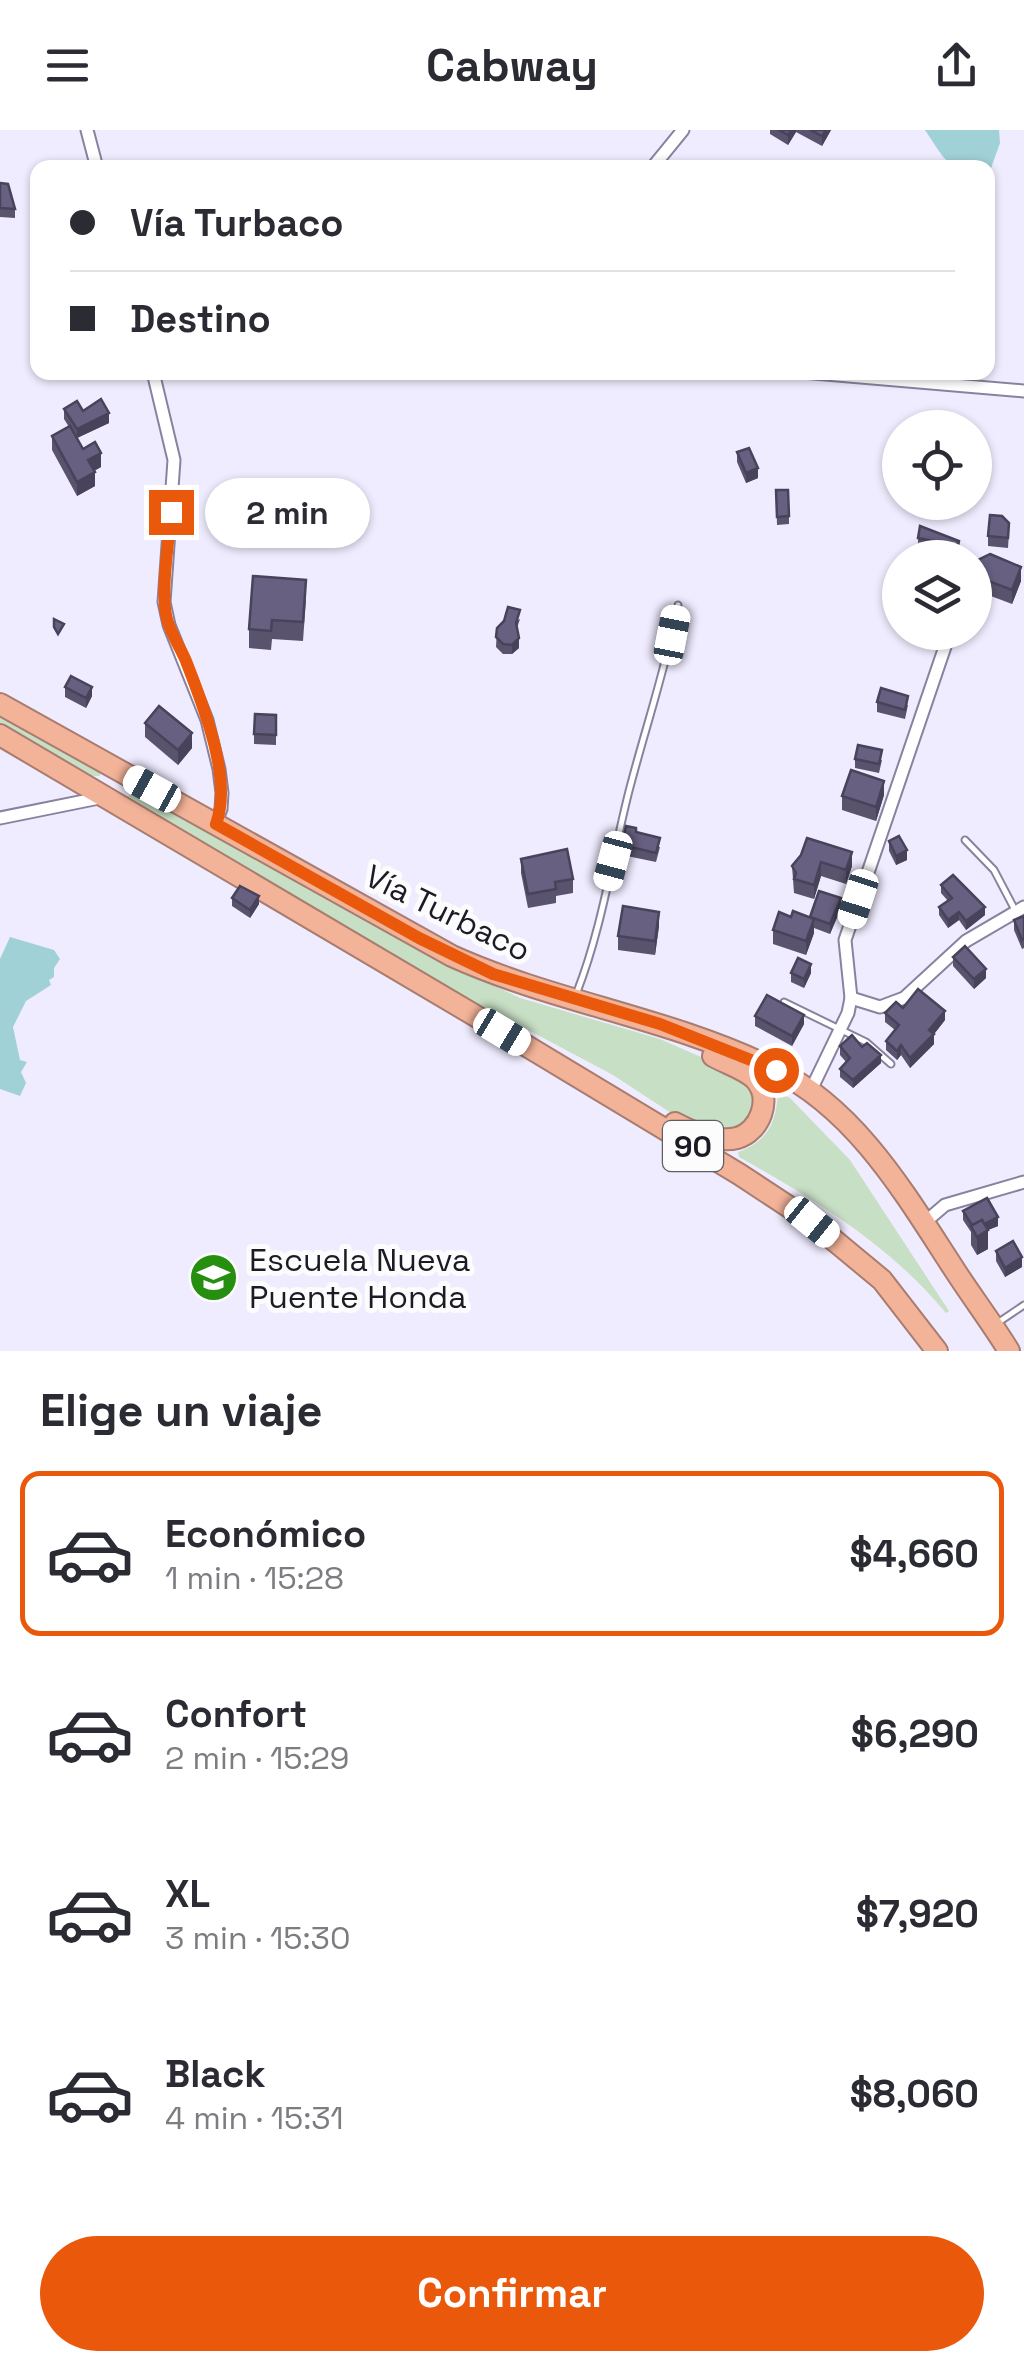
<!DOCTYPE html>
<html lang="es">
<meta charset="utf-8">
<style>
body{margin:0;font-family:"Space Grotesk",sans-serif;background:#f7f7f7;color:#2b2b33;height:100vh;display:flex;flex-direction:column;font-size:38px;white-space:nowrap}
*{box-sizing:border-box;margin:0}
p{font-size:32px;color:#7c7c81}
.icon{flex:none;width:55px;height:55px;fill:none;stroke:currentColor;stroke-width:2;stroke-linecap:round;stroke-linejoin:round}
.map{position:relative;height:1221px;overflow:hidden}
.details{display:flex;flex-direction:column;background:#fff;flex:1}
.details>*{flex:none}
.top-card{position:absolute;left:30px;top:30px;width:965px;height:220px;border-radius:20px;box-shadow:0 2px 8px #0004;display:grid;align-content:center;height:220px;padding:0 40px;background:#fff}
.buttons{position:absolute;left:882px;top:280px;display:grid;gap:20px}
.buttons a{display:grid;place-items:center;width:110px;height:110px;border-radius:50%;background:#fff;box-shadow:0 2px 8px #0004;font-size:50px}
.end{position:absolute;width:45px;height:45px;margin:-22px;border:12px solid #ea580c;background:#fff;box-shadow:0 0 0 5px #fff}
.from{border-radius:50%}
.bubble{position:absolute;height:70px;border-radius:35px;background:#fff;box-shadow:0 2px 8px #0004;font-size:32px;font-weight:600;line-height:70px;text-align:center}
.car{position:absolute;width:30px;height:60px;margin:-30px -15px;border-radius:12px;box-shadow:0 0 8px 2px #0007;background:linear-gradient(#fff 24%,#345 0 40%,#fff 0 76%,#345 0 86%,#fff 0)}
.top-card b{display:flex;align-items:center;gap:35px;height:95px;font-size:38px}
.top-card b+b{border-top:2px solid #e1e1e2}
.top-card i{width:25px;height:25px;background:#2b2b33}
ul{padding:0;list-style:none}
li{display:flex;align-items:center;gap:30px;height:165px;margin:0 20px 15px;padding:0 20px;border:5px solid transparent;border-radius:20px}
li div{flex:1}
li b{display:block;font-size:38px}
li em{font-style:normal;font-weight:600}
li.on{border-color:#ea580c}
li>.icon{width:90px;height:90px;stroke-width:1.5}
h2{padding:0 40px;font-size:45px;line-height:120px}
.action{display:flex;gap:20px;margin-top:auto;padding:20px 40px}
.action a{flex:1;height:115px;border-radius:60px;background:#ea580c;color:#fff;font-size:40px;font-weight:600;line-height:115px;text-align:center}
header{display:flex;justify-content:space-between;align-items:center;height:130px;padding:0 40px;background:#fff;font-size:45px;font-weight:600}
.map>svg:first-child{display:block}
.green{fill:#c7dfc4}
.water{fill:#a0d1d6}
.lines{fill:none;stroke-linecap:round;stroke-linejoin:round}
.lane-casing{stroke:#89829f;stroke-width:9}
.street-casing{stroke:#89829f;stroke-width:15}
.highway-casing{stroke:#a87d70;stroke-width:24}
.lane{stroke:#fff;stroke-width:5}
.street{stroke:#fff;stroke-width:11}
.highway{stroke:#f3b399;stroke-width:20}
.wall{fill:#59536e}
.shaded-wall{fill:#48435a}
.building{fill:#676080;stroke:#48435a;stroke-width:2.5}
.route{stroke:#ea580c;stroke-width:12}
.labels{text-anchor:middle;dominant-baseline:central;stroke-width:10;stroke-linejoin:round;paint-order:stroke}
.shield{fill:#fcfcfc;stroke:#5f5e66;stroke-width:2.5}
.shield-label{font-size:30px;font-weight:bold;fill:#1c1a25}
.street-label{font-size:32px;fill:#1c1a25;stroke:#fcfcfc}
.poi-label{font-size:32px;fill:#1c1a25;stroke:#fcfcfc;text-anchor:start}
</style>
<header><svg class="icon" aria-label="menu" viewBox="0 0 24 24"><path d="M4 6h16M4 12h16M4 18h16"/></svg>Cabway<svg class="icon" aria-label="share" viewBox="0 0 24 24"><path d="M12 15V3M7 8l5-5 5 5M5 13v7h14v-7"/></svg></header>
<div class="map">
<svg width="1024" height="1221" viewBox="0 0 1024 1221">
<rect width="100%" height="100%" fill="#f0ecff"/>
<g class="green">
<path d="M0 583 100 639V646H93L0 595Z"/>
<path d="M139 663 425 823 520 868 660 909 735 942 750 953 755 971 754 984 745 996 728 1002 680 989 613 945 436 851 124 667Z"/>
<path d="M778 963 790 968 850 1030 949 1181 946 1183C890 1115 815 1070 739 1027L738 1022C768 1011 776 993 778 963Z"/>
</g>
<g class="water">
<path d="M925 0H999L1000 13 990 41 988 42V38C944 38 949 35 925 0Z"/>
<path d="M10 807 54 820 60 829 54 838V847L49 850 51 855 26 871 13 897 20 930 27 932 21 942 26 953 20 966 0 959V829Z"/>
</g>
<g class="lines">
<defs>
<g id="lane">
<path d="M965 710 994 740 1015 780"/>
<path d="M577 862C602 798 612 728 629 661 645 599 666 538 678 475"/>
<path d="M784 872 866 912 891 934"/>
<path d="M996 1194 1024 1175"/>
</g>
<g id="street">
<path d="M87 0 97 38"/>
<path d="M652 38 683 0"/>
<path d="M153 242 174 330 164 472 169 495 207 590 219 639 222 663 221 679 215 694"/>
<path d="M648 242H682"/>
<path d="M802 242 1024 261"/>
<path d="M0 688 104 667"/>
<path d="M851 868 880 877 904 868 966 811 1024 777"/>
<path d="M810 962 848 883 851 868 845 810 950 502"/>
<path d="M924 1093 945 1075 1024 1052"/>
</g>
<g id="highway">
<path d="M0 574 452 826C556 873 671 888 774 939 857 980 905 1064 954 1139 972 1167 992 1193 1009 1221"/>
<path d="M0 605 530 918 739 1044 812 1092 882 1150 937 1221"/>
<path d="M675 993C692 1002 717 1013 737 1008 760 1002 773 968 755 949 745 939 725 933 713 926"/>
</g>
</defs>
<use href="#lane" class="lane-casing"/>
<use href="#street" class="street-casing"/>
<use href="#highway" class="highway-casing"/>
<use href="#lane" class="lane"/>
<use href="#street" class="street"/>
<use href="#highway" class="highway"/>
</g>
<g class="wall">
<path d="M770 0H831L822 16 796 2 788 15 770 4Z"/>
<path d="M0 53 15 79V88L0 87V97Z"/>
<path d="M64 279 83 281 109 293 77 308 83 319 101 337 94 341 95 356 77 366 52 320V306L69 297 64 289Z"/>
<path d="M737 322 758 348 746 353 737 332Z"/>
<path d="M776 360 789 386V394L777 395Z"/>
<path d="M1009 403 1008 418 988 416V406Z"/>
<path d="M918 408 959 411 958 428H944L918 423Z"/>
<path d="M975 437 1021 451 1012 474 975 460Z"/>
<path d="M306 469 303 511 272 509 271 520 249 518V499Z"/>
<path d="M520 489 517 498 519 518 512 524H503L496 517 497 498Z"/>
<path d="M65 557 92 566 86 578 65 567Z"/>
<path d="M877 572 908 575 905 589 877 582Z"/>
<path d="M276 585V615L254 614V604Z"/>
<path d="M145 593 192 618 178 635 145 607Z"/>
<path d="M855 629 882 630 879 643 855 638Z"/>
<path d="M884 665 876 691 842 680V666Z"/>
<path d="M889 711 907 730 896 735 889 721Z"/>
<path d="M622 715 660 717 656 732 622 725Z"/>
<path d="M801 725 852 736 846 754 821 746 814 769 794 763 792 736Z"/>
<path d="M521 729 573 749V763L556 766V773L528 778 521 743Z"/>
<path d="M941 755 985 785 966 800 959 790 948 798 939 785V777L948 771 941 763Z"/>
<path d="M232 768 259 774 250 788 232 776Z"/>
<path d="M841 778 830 804 814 798V803L806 825 773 814V800Z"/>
<path d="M1024 786V818L1022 819 1014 800V790Z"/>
<path d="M659 796 655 825 618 820V806Z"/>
<path d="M953 827 986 848 974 859 953 836Z"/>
<path d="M791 843H811L804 858 791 852Z"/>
<path d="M903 878 945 890 934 904V914L910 938 901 925 897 930 886 920V911L895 900 885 892V883Z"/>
<path d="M755 886 804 894 792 916 755 896Z"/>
<path d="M840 916 862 917 881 933 853 958 840 947V939L846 932 840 925Z"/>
<path d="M963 1081 998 1096 988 1100V1119L977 1125 971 1115V1102L963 1090Z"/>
<path d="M996 1121 1022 1137 1005 1147 996 1131Z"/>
</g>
<g class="shaded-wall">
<path d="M791 0H796V2L788 15V5Z"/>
<path d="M826 0H831L822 16V6Z"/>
<path d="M109 283V293L77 308V299Z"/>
<path d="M101 323V337L88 344V330Z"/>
<path d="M758 338V348L746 353V343Z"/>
<path d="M95 342V356L77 366V352Z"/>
<path d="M1021 437V451L1012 474V460Z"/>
<path d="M519 508V518L512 524V515Z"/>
<path d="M92 557V566L86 578V568Z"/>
<path d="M192 603V618L178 635V620Z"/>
<path d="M884 651V665L876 691V677Z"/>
<path d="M907 720V730L896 735V726Z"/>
<path d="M852 722V736L846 754V740Z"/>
<path d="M821 732V746L814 769V755Z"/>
<path d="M259 766V774L250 788V780Z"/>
<path d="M841 768V778L830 804V794Z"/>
<path d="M985 777V785L966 800V791Z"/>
<path d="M659 782V796L655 825V811Z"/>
<path d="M959 782V790L948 798V790Z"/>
<path d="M814 789V803L806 825V811Z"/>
<path d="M811 834V843L804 858V849Z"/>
<path d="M986 839V848L974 859V849Z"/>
<path d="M945 881V890L931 908 934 904V914L910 938V928L929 900Z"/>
<path d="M804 885V894L792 916V906Z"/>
<path d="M901 915V925L897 930V921Z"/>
<path d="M881 925V933L853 958V950Z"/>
<path d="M998 1087V1096L988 1100V1119L977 1125V1107L974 1098Z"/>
<path d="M1022 1127V1137L1005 1147V1138Z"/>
</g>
<g class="building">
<path d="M779 0H791L788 5Z"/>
<path d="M810 0H826L822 6Z"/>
<path d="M0 53 8 54 15 79 0 78Z"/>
<path d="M101 269 109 283 77 299 64 279 77 271 83 281Z"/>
<path d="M70 296 83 319 95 312 101 323 88 330 95 342 77 352 52 306Z"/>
<path d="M749 318 758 338 746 343 737 322Z"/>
<path d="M776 360H788L789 386 777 387Z"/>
<path d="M990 385 1002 386 1009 393 1008 408 988 406Z"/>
<path d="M920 396 959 411 958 416 918 408Z"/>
<path d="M990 424 1021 437 1012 460 975 446V437L978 430Z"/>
<path d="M253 446 306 450 303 492 272 490 271 501 249 499Z"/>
<path d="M508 477 520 480 516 493 519 508 512 515 503 514 496 507 497 498 504 491Z"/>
<path d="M54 489 64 494 58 504 54 497Z"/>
<path d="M71 546 92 557 86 568 65 557Z"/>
<path d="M881 558 908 566 905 580 877 572Z"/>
<path d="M159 576 192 603 178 620 145 593Z"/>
<path d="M255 584 276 585V605L254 604Z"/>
<path d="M858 615 882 620 879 634 855 629Z"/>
<path d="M851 640 884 651 876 677 842 666Z"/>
<path d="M626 696 636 698V702L660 708 656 723 622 715Z"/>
<path d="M899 706 907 720 896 726 889 711Z"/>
<path d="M807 708 852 722 846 740 821 732 814 755 794 749 796 743 792 736 801 725Z"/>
<path d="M567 719 573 749 555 752 556 759 528 764 521 729Z"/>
<path d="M953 745 985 777 966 791 959 782 948 790 939 777 952 768 941 755Z"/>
<path d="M240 756 259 766 250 780 232 768Z"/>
<path d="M819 761 841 768 830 794 810 787Z"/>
<path d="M623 776 659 782 655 811 618 806Z"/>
<path d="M793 781 814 789 806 811 773 800 779 782 791 787Z"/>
<path d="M1024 786V808L1022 810 1014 790Z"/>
<path d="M965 816 986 839 974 849 953 827Z"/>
<path d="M798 828 811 834 804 849 791 843Z"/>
<path d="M918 859 945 881 929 900 934 904 910 928 901 915 897 921 886 911 899 895 885 883 896 872 903 878Z"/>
<path d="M767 865 804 885 792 906 755 886Z"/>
<path d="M852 905 862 917 867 913 881 925 853 950 840 939 850 928 840 916Z"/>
<path d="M987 1068 998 1087 984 1094 982 1090 972 1095 963 1081Z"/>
<path d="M982 1090 988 1100 977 1107 971 1096Z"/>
<path d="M1013 1111 1022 1127 1005 1138 996 1121Z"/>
</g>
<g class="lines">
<path class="route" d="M171 382C169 410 160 464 167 489 171 504 180 517 186 531 203 575 233 649 216 694L419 808 493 844 660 894 776 940"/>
</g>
<defs>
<symbol id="school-disc" viewBox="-11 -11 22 22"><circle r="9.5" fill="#268f10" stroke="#fcfcfc"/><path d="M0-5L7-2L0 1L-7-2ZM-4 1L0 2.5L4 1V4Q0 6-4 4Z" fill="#fff"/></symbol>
</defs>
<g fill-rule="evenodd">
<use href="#school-disc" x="186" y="1120" width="55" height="55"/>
</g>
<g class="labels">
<rect class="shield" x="663" y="991" width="60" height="50" rx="8"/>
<g class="shield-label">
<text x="693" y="1016">90</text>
</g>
<g class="street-label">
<text transform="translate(448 783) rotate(26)">Vía Turbaco</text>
</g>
<g class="poi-label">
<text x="249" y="1130">Escuela Nueva<tspan x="249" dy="37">Puente Honda</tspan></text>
</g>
</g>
</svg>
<div class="buttons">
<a><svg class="icon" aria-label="locate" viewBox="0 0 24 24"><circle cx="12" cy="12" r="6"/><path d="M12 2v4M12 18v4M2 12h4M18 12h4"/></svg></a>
<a><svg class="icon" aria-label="layers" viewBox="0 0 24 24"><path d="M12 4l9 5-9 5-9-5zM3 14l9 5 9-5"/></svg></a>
</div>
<i class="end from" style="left:776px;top:940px"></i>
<i class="end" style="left:171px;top:382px"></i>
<div class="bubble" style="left:205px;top:348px;width:165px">2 min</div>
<i class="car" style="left:672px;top:505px;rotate:11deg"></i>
<i class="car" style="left:152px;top:659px;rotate:299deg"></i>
<i class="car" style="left:613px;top:731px;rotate:195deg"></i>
<i class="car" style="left:858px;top:769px;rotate:198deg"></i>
<i class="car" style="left:502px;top:902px;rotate:121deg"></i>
<i class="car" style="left:812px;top:1092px;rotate:129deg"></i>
<div class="top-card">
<b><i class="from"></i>Vía Turbaco</b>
<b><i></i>Destino</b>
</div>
</div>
<section class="details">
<h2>Elige un viaje</h2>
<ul>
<li class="on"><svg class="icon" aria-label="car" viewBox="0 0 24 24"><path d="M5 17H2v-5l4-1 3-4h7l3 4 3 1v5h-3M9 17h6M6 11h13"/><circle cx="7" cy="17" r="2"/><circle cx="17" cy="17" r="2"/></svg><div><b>Económico</b><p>1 min · 15:28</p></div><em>$4,660</em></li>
<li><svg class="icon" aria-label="car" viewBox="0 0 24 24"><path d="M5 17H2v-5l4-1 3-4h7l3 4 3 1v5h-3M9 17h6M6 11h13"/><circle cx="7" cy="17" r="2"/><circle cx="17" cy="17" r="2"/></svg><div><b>Confort</b><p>2 min · 15:29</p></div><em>$6,290</em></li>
<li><svg class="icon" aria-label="car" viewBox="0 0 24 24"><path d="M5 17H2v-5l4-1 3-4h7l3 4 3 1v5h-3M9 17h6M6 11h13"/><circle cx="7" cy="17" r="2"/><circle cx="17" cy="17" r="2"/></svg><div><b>XL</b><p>3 min · 15:30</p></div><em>$7,920</em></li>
<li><svg class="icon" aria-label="car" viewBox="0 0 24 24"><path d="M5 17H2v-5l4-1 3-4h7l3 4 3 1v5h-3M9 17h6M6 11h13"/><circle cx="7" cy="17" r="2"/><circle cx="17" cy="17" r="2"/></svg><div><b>Black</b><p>4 min · 15:31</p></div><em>$8,060</em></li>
</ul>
<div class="action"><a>Confirmar</a></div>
</section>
